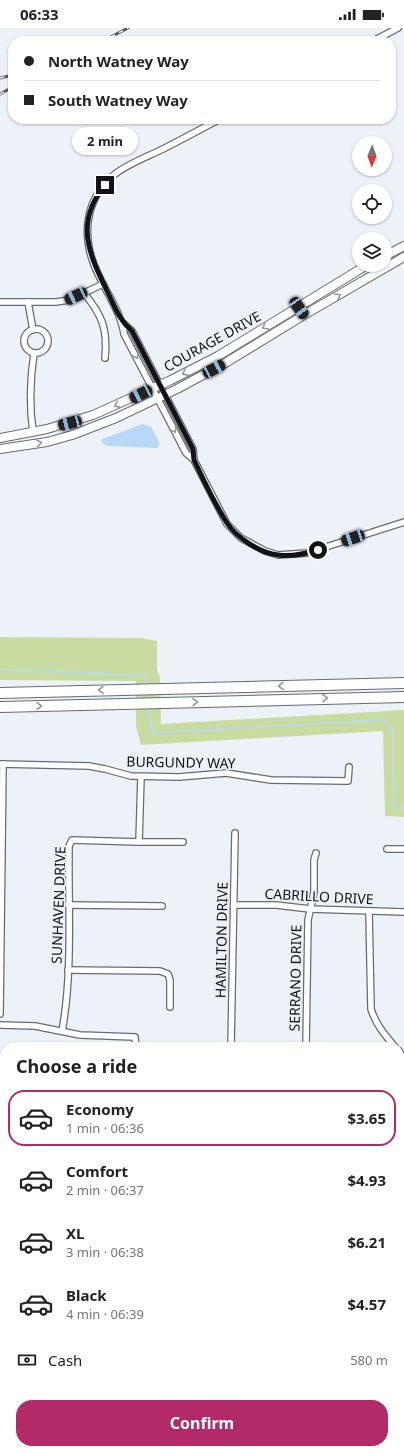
<!DOCTYPE html>
<meta charset="utf-8">
<style>
body{margin:0;font-family:"Noto Sans",sans-serif;background:#f6f6f6;color:#222;height:100vh;display:flex;flex-direction:column;font-size:15px;white-space:nowrap}
*{box-sizing:border-box;margin:0}
p{font-size:13px;color:#767676}
.icon{flex:none;width:22px;height:22px;fill:none;stroke:currentColor;stroke-width:2;stroke-linecap:round;stroke-linejoin:round}
.map{position:relative;flex:1;overflow:hidden}
.panel{position:absolute;left:0px;top:1014px;width:404px;height:412px;display:flex;flex-direction:column;background:#fff;border-radius:16px 16px 0 0;box-shadow:0 1px 3px #0004}
.panel>*{flex:none}
.banner{position:absolute;left:8px;top:8px;width:388px;height:88px;border-radius:16px;box-shadow:0 1px 3px #0004;display:grid;align-content:center;height:88px;padding:0 16px;background:#fff}
.needle{width:26px;rotate:181deg}
.tools{position:absolute;left:352px;top:108px;display:grid;gap:8px}
.tools a{display:grid;place-items:center;width:40px;height:40px;border-radius:50%;background:#fff;box-shadow:0 1px 3px #0004;font-size:20px}
.end{position:absolute;width:18px;height:18px;margin:-9px;border:5px solid #121316;background:#fff;box-shadow:0 0 0 2px #fff}
.from{border-radius:50%}
.bubble{position:absolute;height:28px;border-radius:14px;background:#fff;box-shadow:0 1px 3px #0004;font-size:13px;font-weight:700;line-height:28px;text-align:center}
.car{position:absolute;width:12px;height:24px;margin:-12px -6px;border-radius:5px;box-shadow:0 0 3px 1px #0007;background:linear-gradient(#222 24%,#8ab4d8 0 40%,#222 0 76%,#8ab4d8 0 86%,#222 0)}
.banner b{display:flex;align-items:center;gap:14px;height:38px;font-size:15px}
.banner b+b{border-top:1px solid #e0e0e0}
.banner i{width:10px;height:10px;background:#222}
ul{padding:0;list-style:none}
li{display:flex;align-items:center;gap:12px;height:56px;margin:0 8px 6px;padding:0 8px;border:2px solid transparent;border-radius:16px}
li div{flex:1}
li b{display:block;font-size:15px}
li em{font-style:normal;font-weight:700}
li.selected{border-color:#b32a69}
li>.icon{width:36px;height:36px;stroke-width:1.5}
h2{padding:0 16px;font-size:18px;line-height:48px}
.pay{display:flex;align-items:center;gap:10px;height:44px;padding:0 16px;font-size:15px}
.pay p{margin-inline-start:auto}
.cta{display:flex;gap:8px;margin-top:auto;padding:8px 16px}
.cta a{flex:1;height:46px;border-radius:16px;background:#b32a69;color:#fff;font-size:16px;font-weight:700;line-height:46px;text-align:center}
.status{display:flex;justify-content:space-between;align-items:center;height:28px;padding:0 20px;background:#fff;direction:ltr}
.status svg{height:11px;fill:currentColor}
.map>svg:first-child{display:block}
.green{fill:#c8dca2}
.water{fill:#b9d8f5}
.lines{fill:none;stroke-linecap:round;stroke-linejoin:round}
.stream{stroke:#b9d8f5;stroke-width:1.5}
.street-casing{stroke:#666a71;stroke-width:8}
.secondary-casing{stroke:#666a71;stroke-width:10}
.highway-casing{stroke:#666a71;stroke-width:12}
.street{stroke:#fff;stroke-width:5.5}
.secondary{stroke:#fff;stroke-width:8}
.highway{stroke:#fff;stroke-width:10}
.rail-casing{stroke:#585a5e;stroke-width:3}
.rail{stroke:#edf2f9;stroke-width:1.5;stroke-dasharray:4.5;stroke-linecap:butt}
.oneway{stroke:#949596}
.route{stroke:#121316;stroke-width:5}
.labels{text-anchor:middle;dominant-baseline:central;stroke-width:3.5;stroke-linejoin:round;paint-order:stroke}
.street-label{font-size:14px;fill:#121316;stroke:#edf2f9}
</style>
<div class="status"><b>06:33</b><svg viewBox="0 0 49 12"><path d="M0 12V9h3v3zM5 12V6h3v6zM10 12V3h3v9zM15 12V0h3v12zM26 1h20v11H26zM47 4h2v5h-2z"/></svg></div>
<div class="map">
<svg width="404" height="1426" viewBox="0 0 404 1426">
<rect width="100%" height="100%" fill="#edf2f9"/>
<g class="green">
<path d="M0 609 141 610 157 613V642L160 649 161 696 404 682V789L385 788 383 703 141 717 136 698V653L0 652Z"/>
<path d="M0 1140H5V1198L0 1195Z"/>
</g>
<path class="water" d="M143 396 151 399 160 416 157 420 107 418 102 415V411L108 409Z"/>
<g class="lines">
<g class="stream">
<path d="M0 642 146 647 147 658"/>
<path d="M148 679 153 705 383 692 390 698 393 707 394 780H404"/>
<path d="M0 1169 5 1171"/>
<path d="M229 1421 231 1426"/>
</g>
<defs>
<g id="street">
<path d="M373 13 398 0"/>
<path d="M220 91C201 101 181 112 161 122 146 129 128 136 115 146 88 168 82 200 92 231 100 257 120 279 124 306L186 425 194 432 227 496 241 510 265 523 278 527 307 525 404 494"/>
<path d="M84 265C102 287 108 301 105 330"/>
<path d="M0 274H56L69 272 103 256"/>
<path d="M28 274 33 302"/>
<path d="M123 295 132 303 193 421 194 432"/>
<circle cx="36" cy="313" r="12"/>
<path d="M33 404C29 377 30 352 34 325"/>
<path d="M0 736 89 738 105 741 131 748 179 749 226 745 271 752 348 753 349 739"/>
<path d="M139 814H183"/>
<path d="M387 821H404"/>
<path d="M68 877 162 878"/>
<path d="M234 877H276L310 881 404 884"/>
<path d="M369 883 371 981C376 997 385 1007 395 1019"/>
<path d="M68 942 160 943 168 946 170 952V979"/>
<path d="M0 986 3 736"/>
<path d="M0 997 35 998 80 1007 135 1009 136 1019"/>
<path d="M62 1003C73 945 68 877 69 818L72 812 139 814 141 749"/>
<path d="M231 1019 235 805"/>
<path d="M306 1019 308 892 314 864V832L316 825"/>
<path d="M399 1023 404 1032"/>
<path d="M0 1061H5"/>
<path d="M399 1116 404 1115"/>
<path d="M0 1132 5 1133"/>
</g>
<g id="secondary">
<path d="M385 228 404 218"/>
<path d="M0 410 47 401 93 387 171 352 218 328 367 237"/>
<path d="M0 421 47 414 72 407 116 390 177 361 227 334 304 287 404 229"/>
<path d="M399 1269 404 1267"/>
<path d="M0 1415 5 1412"/>
<path d="M2 1426 9 1421"/>
</g>
<g id="highway">
<path d="M0 665 404 655"/>
<path d="M0 679 404 669"/>
<path d="M399 1289 404 1288"/>
<path d="M399 1297 404 1295"/>
<path d="M399 1312 404 1311"/>
<path d="M399 1331 404 1330"/>
<path d="M101 1426 109 1421"/>
<path d="M143 1426 151 1421"/>
<path d="M175 1426 183 1421"/>
<path d="M196 1426 202 1421"/>
</g>
</defs>
<use href="#street" class="street-casing"/>
<use href="#secondary" class="secondary-casing"/>
<use href="#highway" class="highway-casing"/>
<use href="#street" class="street"/>
<use href="#secondary" class="secondary"/>
<use href="#highway" class="highway"/>
<defs>
<g id="rail">
<path d="M103 13 128 0"/>
<path d="M0 50 13 47"/>
<path d="M0 66 13 59"/>
</g>
</defs>
<use href="#rail" class="rail-casing"/>
<use href="#rail" class="rail"/>
</g>
<defs><path id="oneway-chevron" d="M-2-3.5L2.5 0L-2 3.5" fill="none" stroke-width="1.6" stroke-linecap="round" stroke-linejoin="round"/></defs>
<g class="oneway">
<use href="#oneway-chevron" transform="translate(338 268) rotate(-31)"/>
<use href="#oneway-chevron" transform="translate(265 299) rotate(148)"/>
<use href="#oneway-chevron" transform="translate(136 328) rotate(63)"/>
<use href="#oneway-chevron" transform="translate(185 345) rotate(153)"/>
<use href="#oneway-chevron" transform="translate(117 377) rotate(156)"/>
<use href="#oneway-chevron" transform="translate(174 402) rotate(62)"/>
<use href="#oneway-chevron" transform="translate(39 415) rotate(-10)"/>
<use href="#oneway-chevron" transform="translate(281 658) rotate(179)"/>
<use href="#oneway-chevron" transform="translate(101 662) rotate(178)"/>
<use href="#oneway-chevron" transform="translate(325 670) rotate(-1)"/>
<use href="#oneway-chevron" transform="translate(195 674) rotate(-1)"/>
<use href="#oneway-chevron" transform="translate(39 678) rotate(-1)"/>
</g>
<g class="lines">
<path class="route" d="M105 157C74 195 89 226 108 265 115 279 119 292 132 303L193 421 194 432C204 453 214 475 227 495 237 510 260 525 278 527 291 529 305 526 318 522"/>
</g>
<g class="labels">
<g class="street-label">
<text transform="translate(212 313) rotate(-29)">COURAGE DRIVE</text>
<text transform="translate(181 734) rotate(1)">BURGUNDY WAY</text>
<text transform="translate(319 868) rotate(3)">CABRILLO DRIVE</text>
<text transform="translate(58 877) rotate(-88)">SUNHAVEN DRIVE</text>
<text transform="translate(221 912) rotate(-89)">HAMILTON DRIVE</text>
<text transform="translate(295 950) rotate(-89)">SERRANO DRIVE</text>
</g>
</g>
</svg>
<div class="tools">
<a><svg class="needle" viewBox="-14 -14 28 28"><path d="M0-13l5 13h-10z" fill="#e53935"/><path d="M0 13l5-13h-10z" fill="#767676"/></svg></a>
<a><svg class="icon" aria-label="locate" viewBox="0 0 24 24"><circle cx="12" cy="12" r="6"/><path d="M12 2v4M12 18v4M2 12h4M18 12h4"/></svg></a>
<a><svg class="icon" aria-label="layers" viewBox="0 0 24 24"><path d="M12 4l9 5-9 5-9-5zM3 14l9 5 9-5"/></svg></a>
</div>
<i class="end from" style="left:318px;top:522px"></i>
<i class="end" style="left:105px;top:157px"></i>
<div class="bubble" style="left:72px;top:99px;width:66px">2 min</div>
<i class="car" style="left:76px;top:268px;rotate:245deg"></i>
<i class="car" style="left:299px;top:280px;rotate:145deg"></i>
<i class="car" style="left:214px;top:341px;rotate:62deg"></i>
<i class="car" style="left:141px;top:366px;rotate:244deg"></i>
<i class="car" style="left:70px;top:395px;rotate:255deg"></i>
<i class="car" style="left:353px;top:510px;rotate:251deg"></i>
<div class="banner">
<b><i class="from"></i>North Watney Way</b>
<b><i></i>South Watney Way</b>
</div>
<section class="panel">
<h2>Choose a ride</h2>
<ul>
<li class="selected"><svg class="icon" aria-label="car" viewBox="0 0 24 24"><path d="M5 17H2v-5l4-1 3-4h7l3 4 3 1v5h-3M9 17h6M6 11h13"/><circle cx="7" cy="17" r="2"/><circle cx="17" cy="17" r="2"/></svg><div><b>Economy</b><p>1 min · 06:36</p></div><em>$3.65</em></li>
<li><svg class="icon" aria-label="car" viewBox="0 0 24 24"><path d="M5 17H2v-5l4-1 3-4h7l3 4 3 1v5h-3M9 17h6M6 11h13"/><circle cx="7" cy="17" r="2"/><circle cx="17" cy="17" r="2"/></svg><div><b>Comfort</b><p>2 min · 06:37</p></div><em>$4.93</em></li>
<li><svg class="icon" aria-label="car" viewBox="0 0 24 24"><path d="M5 17H2v-5l4-1 3-4h7l3 4 3 1v5h-3M9 17h6M6 11h13"/><circle cx="7" cy="17" r="2"/><circle cx="17" cy="17" r="2"/></svg><div><b>XL</b><p>3 min · 06:38</p></div><em>$6.21</em></li>
<li><svg class="icon" aria-label="car" viewBox="0 0 24 24"><path d="M5 17H2v-5l4-1 3-4h7l3 4 3 1v5h-3M9 17h6M6 11h13"/><circle cx="7" cy="17" r="2"/><circle cx="17" cy="17" r="2"/></svg><div><b>Black</b><p>4 min · 06:39</p></div><em>$4.57</em></li>
</ul>
<div class="pay"><svg class="icon" aria-label="cash" viewBox="0 0 24 24"><path d="M3 7h18v10H3z"/><circle cx="12" cy="12" r="2"/></svg>Cash<p>580 m</p></div>
<div class="cta"><a>Confirm</a></div>
</section>
</div>
